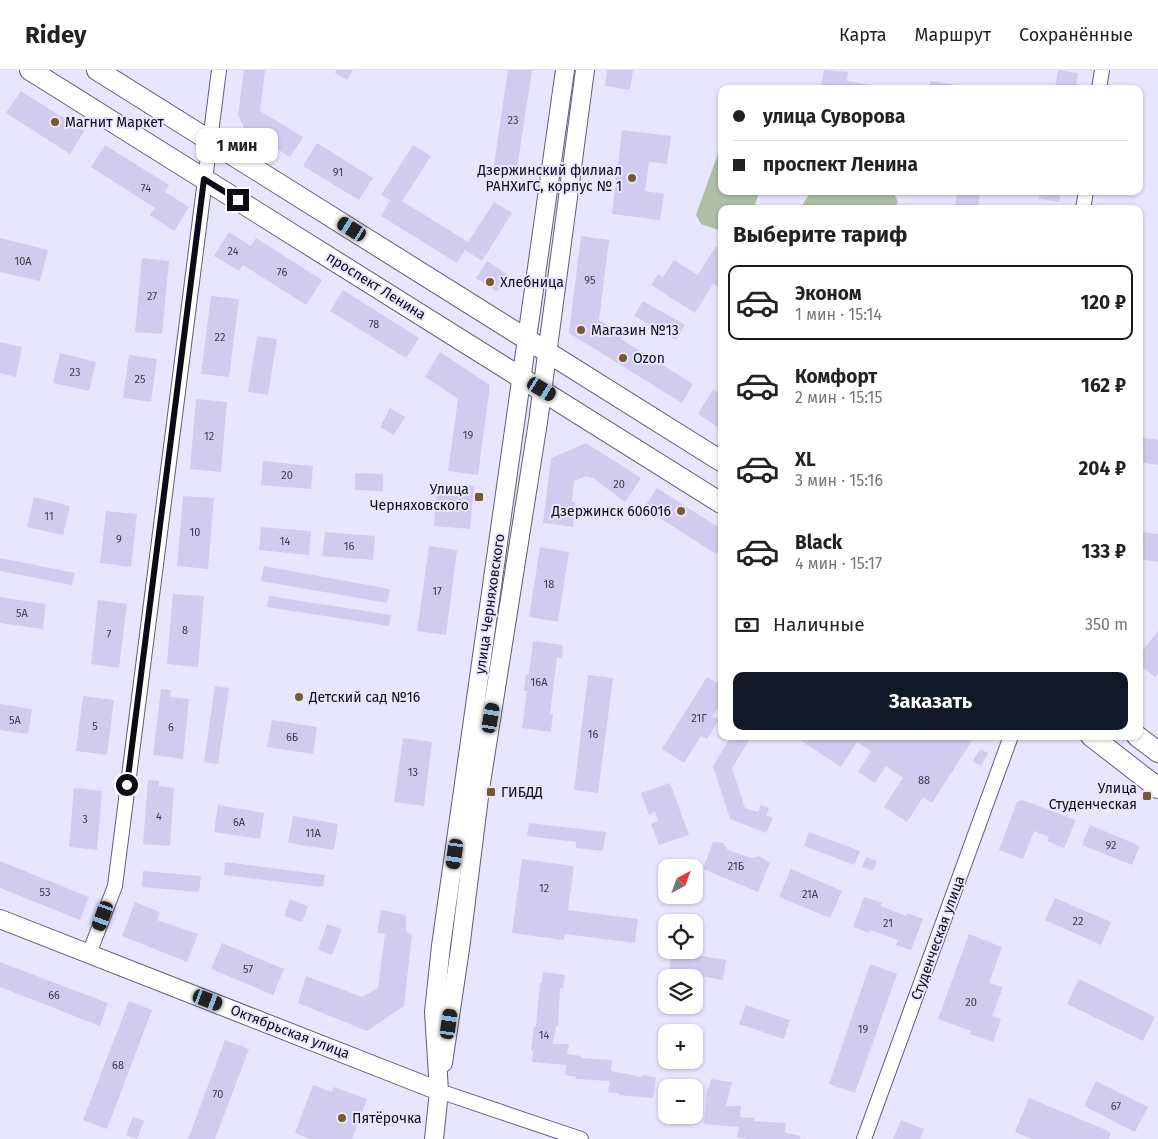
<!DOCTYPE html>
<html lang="ru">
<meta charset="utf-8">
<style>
body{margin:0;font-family:"Fira Sans",sans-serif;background:#f2f2f2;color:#222;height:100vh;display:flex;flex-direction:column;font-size:19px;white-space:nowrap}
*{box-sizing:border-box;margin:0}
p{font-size:16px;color:#767676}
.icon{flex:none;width:28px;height:28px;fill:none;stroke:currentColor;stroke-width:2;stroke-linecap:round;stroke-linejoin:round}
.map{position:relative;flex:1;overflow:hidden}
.sheet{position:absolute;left:718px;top:135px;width:425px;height:535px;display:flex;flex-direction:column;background:#fff;border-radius:10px;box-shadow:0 1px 4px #0004}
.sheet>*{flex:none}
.guide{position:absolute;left:718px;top:15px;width:425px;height:110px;border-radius:10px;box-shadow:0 1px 4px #0004;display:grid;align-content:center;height:110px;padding:0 15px;background:#fff}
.needle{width:32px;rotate:41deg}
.controls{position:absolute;left:658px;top:789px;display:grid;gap:10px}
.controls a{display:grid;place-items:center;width:45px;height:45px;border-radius:10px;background:#fff;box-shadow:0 1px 4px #0004;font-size:25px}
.end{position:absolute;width:22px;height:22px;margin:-11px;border:6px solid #0d0b16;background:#fff;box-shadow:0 0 0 2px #fff}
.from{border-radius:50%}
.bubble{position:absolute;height:35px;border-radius:10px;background:#fff;box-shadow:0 1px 4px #0004;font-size:16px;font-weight:700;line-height:35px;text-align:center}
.car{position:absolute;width:15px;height:30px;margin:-15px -8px;border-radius:6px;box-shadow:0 0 4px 1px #0007;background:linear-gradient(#222 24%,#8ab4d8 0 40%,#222 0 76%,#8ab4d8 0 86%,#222 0)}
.guide b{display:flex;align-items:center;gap:18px;height:48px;font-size:19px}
.guide b+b{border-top:1px solid #e0e0e0}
.guide i{width:12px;height:12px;background:#222}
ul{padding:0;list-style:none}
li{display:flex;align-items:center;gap:15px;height:75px;margin:0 10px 8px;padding:0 5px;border:2px solid transparent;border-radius:10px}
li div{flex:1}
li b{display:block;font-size:19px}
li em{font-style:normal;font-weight:700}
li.on{border-color:#111827}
li>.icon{width:45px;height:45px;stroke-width:1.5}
h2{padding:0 15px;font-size:22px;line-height:60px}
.pay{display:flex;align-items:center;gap:12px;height:55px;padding:0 15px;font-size:19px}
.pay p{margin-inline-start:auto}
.action{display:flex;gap:10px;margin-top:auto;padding:10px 15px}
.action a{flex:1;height:58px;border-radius:10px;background:#111827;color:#fff;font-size:20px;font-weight:700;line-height:58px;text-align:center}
header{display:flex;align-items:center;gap:30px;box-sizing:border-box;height:70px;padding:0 25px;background:#fff;border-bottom:1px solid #e0e0e0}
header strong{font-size:24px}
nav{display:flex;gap:28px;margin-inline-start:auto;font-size:18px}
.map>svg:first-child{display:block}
.green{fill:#aebfa5}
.building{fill:#d1ccef}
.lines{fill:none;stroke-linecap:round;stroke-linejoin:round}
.minor-casing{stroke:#615c78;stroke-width:16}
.tertiary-casing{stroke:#615c78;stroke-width:20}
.secondary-casing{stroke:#615c78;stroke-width:22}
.minor{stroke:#fff;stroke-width:14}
.tertiary{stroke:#fff;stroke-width:18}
.secondary{stroke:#fff;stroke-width:20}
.route{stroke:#0d0b16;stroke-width:6}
.poi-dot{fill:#755b2d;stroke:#e8e5ff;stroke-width:2}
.labels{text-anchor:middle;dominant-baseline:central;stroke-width:4;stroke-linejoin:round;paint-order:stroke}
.number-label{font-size:11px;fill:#3e3b4c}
.poi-label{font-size:14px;fill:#0d0b16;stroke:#e8e5ff;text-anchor:start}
.street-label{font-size:14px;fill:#0d0b16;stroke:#e8e5ff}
</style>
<header>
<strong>Ridey</strong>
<nav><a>Карта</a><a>Маршрут</a><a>Сохранённые</a></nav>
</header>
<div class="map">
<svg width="1158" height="1069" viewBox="0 0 1158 1069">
<rect width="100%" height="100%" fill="#e8e5ff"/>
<g class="green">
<path d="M721 75V121H760L753 139H721V161L701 154 696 145Z"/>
<path d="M811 121H893L898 132 894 139H800Z"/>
</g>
<g class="building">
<path d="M244 0H265L260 41 303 67 290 87 244 58 238 45Z"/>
<path d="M336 0H353L347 10 335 3Z"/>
<path d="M508 0H532L516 105 493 101Z"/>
<path d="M607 0H633L630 20 605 16Z"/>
<path d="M824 0 848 2 847 11 896 19H830L821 16Z"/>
<path d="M1058 0 1078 3 1076 19H1055Z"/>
<path d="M930 11 953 14 952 19H929Z"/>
<path d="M21 21 84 61 70 84 6 43Z"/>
<path d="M622 60 671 66 667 94 649 92 645 121 664 124 660 150 612 144Z"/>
<path d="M317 73 373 108 359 130 303 96Z"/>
<path d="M105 75 169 115 165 122 189 137 174 161 150 145 155 138 91 97Z"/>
<path d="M413 75 431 86 402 131 468 172 494 132 512 143 482 191 465 180 457 193 381 146 390 130 381 125Z"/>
<path d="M957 121H980L978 139H955Z"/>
<path d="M1040 121H1061L1059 132 1039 129Z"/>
<path d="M229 162 251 176 256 168 322 210 306 235 243 195 239 201 214 186Z"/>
<path d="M581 166 609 170 599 250 623 265 621 269 693 314 682 333 569 263Z"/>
<path d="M0 168 48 180 40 211 0 202Z"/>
<path d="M716 176 721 179V212L718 217 713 214 695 243 651 215 658 204 663 207 674 190 698 205Z"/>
<path d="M142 188 169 191 162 264 135 262Z"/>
<path d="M487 191 508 205 497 222 476 208Z"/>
<path d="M343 220 419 268 406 288 330 241Z"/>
<path d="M211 226 239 229 229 307 201 304Z"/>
<path d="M643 231 685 255 676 270 634 246Z"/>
<path d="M257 266 277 269 268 325 248 322Z"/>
<path d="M0 272 22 277 16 307 0 303Z"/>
<path d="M440 282 490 315 478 405 448 401 458 329 425 307Z"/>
<path d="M60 283 96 292 89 321 53 313Z"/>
<path d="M129 285 157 289 151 332 123 328Z"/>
<path d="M713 319 721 324V359L698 344Z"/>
<path d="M196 329 227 332 221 402 190 399Z"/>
<path d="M390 338 405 347 394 365 380 357Z"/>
<path d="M1139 367 1158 370V395L1139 392Z"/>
<path d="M586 373 641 408 625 432 593 408 586 406 574 411 572 432H575L573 457 543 453 551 388Z"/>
<path d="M263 391 313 396 311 419 261 415Z"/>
<path d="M355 403 383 404V421L355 420Z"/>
<path d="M437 413 474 416 470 459 434 456Z"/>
<path d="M657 418 721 459V476L716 484 644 438Z"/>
<path d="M183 426 214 428 208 499 177 496Z"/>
<path d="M34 427 70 436 63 465 27 457Z"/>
<path d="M106 441 137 444 131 497 100 493Z"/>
<path d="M261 457 311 461 309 485 259 480Z"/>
<path d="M325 462 375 466 373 490 322 486Z"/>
<path d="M1139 462 1158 464V492L1139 489Z"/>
<path d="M429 476 457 480 446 565 417 561Z"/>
<path d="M540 477 569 482 558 552 529 547Z"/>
<path d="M0 488 75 503 72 515 0 501Z"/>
<path d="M264 496 390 519 387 533 261 511Z"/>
<path d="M173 524 204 526 198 597 167 594Z"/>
<path d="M269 526 391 545 389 556 267 537Z"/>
<path d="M0 527 46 534 43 559 0 553Z"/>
<path d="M98 530 127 534 119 598 91 594Z"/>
<path d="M1158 561V604L1155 607 1139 594V585Z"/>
<path d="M533 571 563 575 562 588 557 587 550 644H553L551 662 522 658 527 621H524L526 604H529Z"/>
<path d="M588 605 613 608 598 723 574 720Z"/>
<path d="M707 607 721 615V632L713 646 719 650 707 669 701 666 684 693 662 679Z"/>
<path d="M215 616 229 618 218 694 204 692Z"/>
<path d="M161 619 171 620 170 627 189 629 183 689 153 685Z"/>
<path d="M83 626 114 630 107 685 76 681Z"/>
<path d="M0 634 32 639 28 664 0 660Z"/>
<path d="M272 650 317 657 313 684 267 677Z"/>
<path d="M731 666H752L732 698 745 738 758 742 761 735 769 738 766 745 773 748 766 763 730 749 713 696Z"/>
<path d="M802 666H975L932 733 923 727 907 752 884 737 903 708 886 696 875 713 858 702 871 681 857 672 841 697 800 670Z"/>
<path d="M403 668 432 672 424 736 394 732Z"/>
<path d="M980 679 988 683 981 696 973 691Z"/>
<path d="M148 710 159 711V716L174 718 170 776 143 774Z"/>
<path d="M670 713 689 765 659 775 651 754 658 751 655 742 649 745 641 723Z"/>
<path d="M74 718 102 721 97 780 69 777Z"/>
<path d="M1022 730 1076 750 1064 778 1047 771 1049 767 1034 761 1023 789 999 780 1017 732Z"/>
<path d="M218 735 264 743 260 769 214 762Z"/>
<path d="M293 746 338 754 334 780 288 773Z"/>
<path d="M529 753 606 762 603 781 576 778V772L527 766Z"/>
<path d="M1090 755 1140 776 1132 795 1082 775Z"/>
<path d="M809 762 860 781 854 795 804 776Z"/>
<path d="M713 772 723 773 728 780 752 788 760 786 770 793 758 822 703 799Z"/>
<path d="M866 787 877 791 873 801 862 797Z"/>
<path d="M522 789 574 796 568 840 638 849 635 873 565 864 564 870 512 863Z"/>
<path d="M0 791 89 827 80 850 0 818Z"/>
<path d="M225 792 325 805 323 817 224 805Z"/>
<path d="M791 799 842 821 830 848 779 827Z"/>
<path d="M143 801 201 806 199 822 142 817Z"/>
<path d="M864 827 882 833 881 836 906 846 907 843 923 849 911 880 896 875 898 870 871 860 869 863 853 857Z"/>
<path d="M1055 828 1111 852 1101 875 1045 850Z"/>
<path d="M290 829 308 836 302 852 284 846Z"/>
<path d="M135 832 160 842 157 850 198 864 187 892 122 866Z"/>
<path d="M381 840 406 845V862L412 864 404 936 367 961 298 933 306 906 362 927 378 918 385 864 377 863Z"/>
<path d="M327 854 342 859 332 885 318 880Z"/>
<path d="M969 864 1002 877 989 913 1003 917 992 946 1001 949 993 972 970 964 971 961 938 949Z"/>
<path d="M222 873 284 899 273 925 211 899Z"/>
<path d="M672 881 726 890 723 910 669 901Z"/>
<path d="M0 892 108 933 100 956 0 917Z"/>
<path d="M870 894 897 904 855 1023 829 1014Z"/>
<path d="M543 902 565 905 563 919 560 918 558 956H556L553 974H569L567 984 581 986V988L612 990 611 1001 642 1007V1005L656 1007 653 1028 618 1025V1023L608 1022 610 1011 575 1009 576 1007 565 1005 566 995 532 992 533 981H531L534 956 536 957 540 913H542Z"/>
<path d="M1079 909 1155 947 1143 971 1067 934Z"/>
<path d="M129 931 152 940 107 1059 83 1050Z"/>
<path d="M746 935 790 950 784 969 739 954Z"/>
<path d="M225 970 249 979 215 1069H188Z"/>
<path d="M711 1009 732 1012 726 1036H741L740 1047 754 1048V1051L786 1053 785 1063 798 1065 802 1069H748L737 1067 739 1057 704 1054 707 1018 709 1019Z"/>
<path d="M1096 1011 1148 1037 1135 1062 1084 1036Z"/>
<path d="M313 1015 332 1022 334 1017 367 1029 352 1069H310L295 1063Z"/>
<path d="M1029 1028 1111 1062 1109 1069H1032L1015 1062Z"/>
<path d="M133 1047 144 1051 137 1069 126 1065Z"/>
<path d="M901 1050 924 1059 920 1069H893Z"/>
</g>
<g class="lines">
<defs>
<g id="minor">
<path d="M1099 19 1102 0"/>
<path d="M1083 139 1086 121"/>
<path d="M89 884 115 816 219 0"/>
<path d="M439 1021 581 1069"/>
<path d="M864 1069 1011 666"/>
</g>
<g id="tertiary">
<path d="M0 849 439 1021"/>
<path d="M443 993 460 879 480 719 538 352 585 0"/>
<path d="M434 1069 439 1021 434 942 441 876 565 0"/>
</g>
<g id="secondary">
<path d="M30 0 721 433"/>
<path d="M97 0 721 391"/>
<path d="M1091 666 1158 718"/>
<path d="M1137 666 1158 682"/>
</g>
</defs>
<use href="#minor" class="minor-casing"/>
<use href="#tertiary" class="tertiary-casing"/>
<use href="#secondary" class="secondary-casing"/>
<use href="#minor" class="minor"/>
<use href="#tertiary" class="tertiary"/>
<use href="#secondary" class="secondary"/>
</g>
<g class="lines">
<path class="route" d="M127 715 204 109 238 130"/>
</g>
<g class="poi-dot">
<circle cx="55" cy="52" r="5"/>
<circle cx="632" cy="108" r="5"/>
<circle cx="490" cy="212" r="5"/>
<circle cx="581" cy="260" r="5"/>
<circle cx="623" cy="288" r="5"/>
<rect x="474" y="422" width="10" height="10" rx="2.5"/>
<circle cx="681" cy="441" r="5"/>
<circle cx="299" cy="627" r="5"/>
<rect x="486" y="717" width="10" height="10" rx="2.5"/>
<rect x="1142" y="721" width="10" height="10" rx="2.5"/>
<circle cx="342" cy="1048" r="5"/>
</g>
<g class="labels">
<g class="number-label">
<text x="513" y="50">23</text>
<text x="338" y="102">91</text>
<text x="146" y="118">74</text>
<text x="233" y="181">24</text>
<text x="23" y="191">10А</text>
<text x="282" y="202">76</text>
<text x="590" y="210">95</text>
<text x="152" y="226">27</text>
<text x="374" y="254">78</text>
<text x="220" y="267">22</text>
<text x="75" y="302">23</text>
<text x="140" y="309">25</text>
<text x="468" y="365">19</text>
<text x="209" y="366">12</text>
<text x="287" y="405">20</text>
<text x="619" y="414">20</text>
<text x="49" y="446">11</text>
<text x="195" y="462">10</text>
<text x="119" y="469">9</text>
<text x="285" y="471">14</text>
<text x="349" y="476">16</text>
<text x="549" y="514">18</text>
<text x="437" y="521">17</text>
<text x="22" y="543">5А</text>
<text x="185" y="560">8</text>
<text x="109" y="564">7</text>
<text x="539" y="612">16А</text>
<text x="699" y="648">21Г</text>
<text x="15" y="650">5А</text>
<text x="95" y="656">5</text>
<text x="171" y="657">6</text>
<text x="593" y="664">16</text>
<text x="292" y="667">6Б</text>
<text x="413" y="702">13</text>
<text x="924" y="710">88</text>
<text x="159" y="746">4</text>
<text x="85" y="749">3</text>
<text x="239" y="752">6А</text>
<text x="313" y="763">11А</text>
<text x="1111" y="775">92</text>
<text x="736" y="796">21Б</text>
<text x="544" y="818">12</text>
<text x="45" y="822">53</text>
<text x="810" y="824">21А</text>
<text x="1078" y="851">22</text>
<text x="888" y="853">21</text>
<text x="248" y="899">57</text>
<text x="54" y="925">66</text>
<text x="971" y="932">20</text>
<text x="863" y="959">19</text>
<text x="544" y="965">14</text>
<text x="118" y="995">68</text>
<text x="218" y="1024">70</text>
<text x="1116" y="1036">67</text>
</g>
<g class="poi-label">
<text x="65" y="52">Магнит Маркет</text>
<text x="622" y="100" text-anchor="end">Дзержинский филиал<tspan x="622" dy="16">РАНХиГС, корпус № 1</tspan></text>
<text x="500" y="212">Хлебница</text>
<text x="591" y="260">Магазин №13</text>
<text x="633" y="288">Ozon</text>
<text x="469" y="419" text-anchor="end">Улица<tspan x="469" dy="16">Черняховского</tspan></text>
<text x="671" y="441" text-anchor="end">Дзержинск 606016</text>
<text x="309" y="627">Детский сад №16</text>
<text x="1137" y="718" text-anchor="end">Улица<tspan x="1137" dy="16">Студенческая</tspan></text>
<text x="501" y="722">ГИБДД</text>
<text x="352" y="1048">Пятёрочка</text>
</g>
<g class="street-label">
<text transform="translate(376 216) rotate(32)">проспект Ленина</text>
<text transform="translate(490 534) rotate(-82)">улица Черняховского</text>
<text transform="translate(938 868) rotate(-70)">Студенческая улица</text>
<text transform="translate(290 962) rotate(21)">Октябрьская улица</text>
</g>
</g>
</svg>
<div class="controls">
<a><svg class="needle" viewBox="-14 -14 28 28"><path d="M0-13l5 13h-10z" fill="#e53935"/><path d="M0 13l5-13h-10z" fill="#767676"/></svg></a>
<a><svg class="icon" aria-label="locate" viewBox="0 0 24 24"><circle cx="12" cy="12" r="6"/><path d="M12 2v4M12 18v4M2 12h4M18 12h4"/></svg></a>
<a><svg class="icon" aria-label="layers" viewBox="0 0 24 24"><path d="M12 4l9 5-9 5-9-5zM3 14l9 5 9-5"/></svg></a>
<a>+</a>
<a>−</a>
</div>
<i class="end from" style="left:127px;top:715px"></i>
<i class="end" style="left:238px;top:130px"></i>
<div class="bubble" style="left:196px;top:58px;width:82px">1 мин</div>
<i class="car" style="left:352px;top:159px;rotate:302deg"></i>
<i class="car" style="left:542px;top:319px;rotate:121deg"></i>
<i class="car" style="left:491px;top:648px;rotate:9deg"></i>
<i class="car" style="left:455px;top:784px;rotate:188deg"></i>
<i class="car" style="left:103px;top:846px;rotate:200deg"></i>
<i class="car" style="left:208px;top:930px;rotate:111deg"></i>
<i class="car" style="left:449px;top:954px;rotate:8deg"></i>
<div class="guide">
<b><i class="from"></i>улица Суворова</b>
<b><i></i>проспект Ленина</b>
</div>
<section class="sheet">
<h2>Выберите тариф</h2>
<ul>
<li class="on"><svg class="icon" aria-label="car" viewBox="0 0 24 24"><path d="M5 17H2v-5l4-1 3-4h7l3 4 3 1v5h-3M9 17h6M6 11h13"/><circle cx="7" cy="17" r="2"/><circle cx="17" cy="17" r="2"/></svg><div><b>Эконом</b><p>1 мин · 15:14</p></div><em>120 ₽</em></li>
<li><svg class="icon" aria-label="car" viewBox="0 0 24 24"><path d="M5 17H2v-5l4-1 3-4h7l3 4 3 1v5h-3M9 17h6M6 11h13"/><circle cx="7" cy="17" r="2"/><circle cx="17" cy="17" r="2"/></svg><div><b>Комфорт</b><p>2 мин · 15:15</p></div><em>162 ₽</em></li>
<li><svg class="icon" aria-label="car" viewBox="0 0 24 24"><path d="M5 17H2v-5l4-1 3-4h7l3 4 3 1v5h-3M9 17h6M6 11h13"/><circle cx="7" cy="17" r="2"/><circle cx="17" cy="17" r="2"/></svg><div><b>XL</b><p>3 мин · 15:16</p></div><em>204 ₽</em></li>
<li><svg class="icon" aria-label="car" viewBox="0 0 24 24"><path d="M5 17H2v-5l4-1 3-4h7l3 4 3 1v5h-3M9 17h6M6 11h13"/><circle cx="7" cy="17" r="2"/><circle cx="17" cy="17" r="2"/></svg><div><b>Black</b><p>4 мин · 15:17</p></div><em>133 ₽</em></li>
</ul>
<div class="pay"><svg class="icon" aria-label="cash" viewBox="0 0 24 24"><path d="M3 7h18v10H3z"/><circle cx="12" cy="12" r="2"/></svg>Наличные<p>350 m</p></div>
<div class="action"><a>Заказать</a></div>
</section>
</div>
